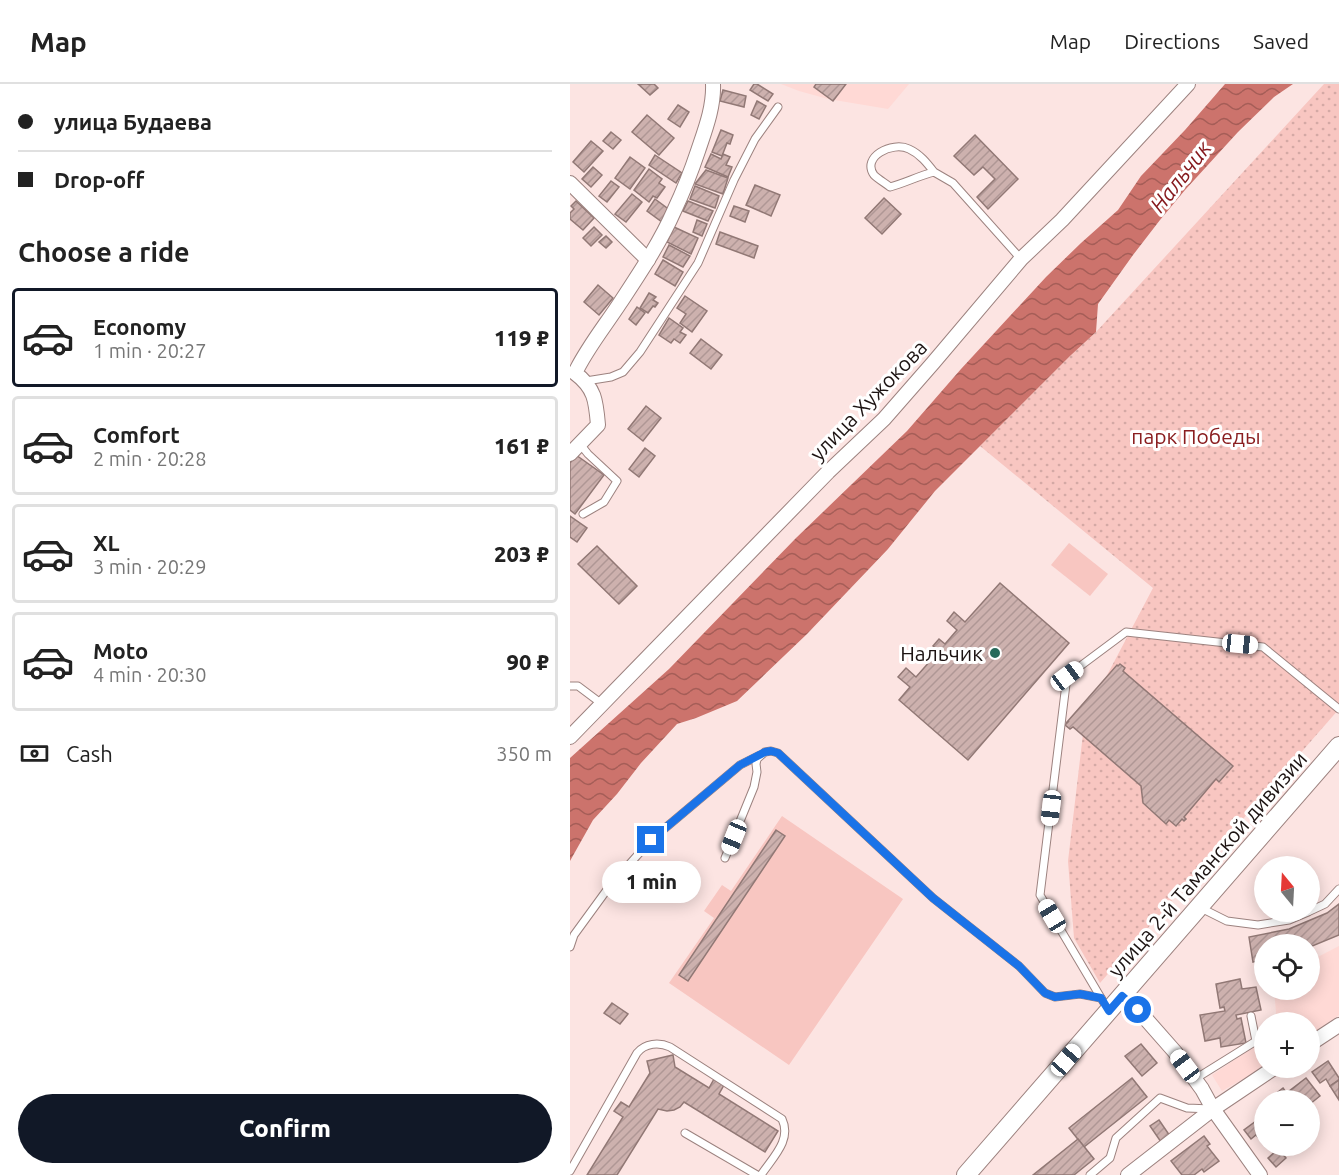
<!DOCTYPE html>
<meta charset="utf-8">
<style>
body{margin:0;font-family:Ubuntu,sans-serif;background:#f6f6f6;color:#222;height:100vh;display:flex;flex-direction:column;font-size:22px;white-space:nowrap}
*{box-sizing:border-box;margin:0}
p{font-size:20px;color:#767676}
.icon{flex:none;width:33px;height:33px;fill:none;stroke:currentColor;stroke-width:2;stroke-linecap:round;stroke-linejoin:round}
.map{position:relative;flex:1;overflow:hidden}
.panel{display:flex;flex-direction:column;background:#fff;width:570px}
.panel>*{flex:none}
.banner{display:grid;align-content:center;height:132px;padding:0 18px;background:#fff}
.needle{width:39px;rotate:342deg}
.fabs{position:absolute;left:684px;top:772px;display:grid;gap:12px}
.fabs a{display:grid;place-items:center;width:66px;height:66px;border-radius:50%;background:#fff;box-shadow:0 3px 15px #0003;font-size:30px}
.end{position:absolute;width:27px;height:27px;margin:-14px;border:8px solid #1a73e8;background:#fff;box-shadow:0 0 0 3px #fff}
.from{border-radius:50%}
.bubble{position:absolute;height:42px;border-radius:21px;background:#fff;box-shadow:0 3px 15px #0003;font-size:20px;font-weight:800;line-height:42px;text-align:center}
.car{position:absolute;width:18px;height:36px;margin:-18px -9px;border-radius:8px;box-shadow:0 0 4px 2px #0007;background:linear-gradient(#fff 24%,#345 0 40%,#fff 0 76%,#345 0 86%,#fff 0)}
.banner b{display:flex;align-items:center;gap:21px;height:57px;font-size:22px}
.banner b+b{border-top:2px solid #e0e0e0}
.banner i{width:15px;height:15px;background:#222}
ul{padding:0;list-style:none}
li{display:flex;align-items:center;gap:18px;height:99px;margin:0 12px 9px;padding:0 6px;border:3px solid #e0e0e0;border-radius:6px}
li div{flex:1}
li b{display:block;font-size:22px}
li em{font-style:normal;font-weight:800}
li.active{border-color:#111827}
li>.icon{width:54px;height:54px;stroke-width:1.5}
h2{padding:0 18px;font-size:27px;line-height:72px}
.pay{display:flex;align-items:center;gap:15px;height:66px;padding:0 18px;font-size:22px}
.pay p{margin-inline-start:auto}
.action{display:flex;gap:12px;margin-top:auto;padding:12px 18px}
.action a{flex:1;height:69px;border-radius:36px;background:#111827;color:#fff;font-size:24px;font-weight:800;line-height:69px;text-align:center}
header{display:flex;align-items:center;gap:36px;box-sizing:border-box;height:84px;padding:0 30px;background:#fff;border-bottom:2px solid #e0e0e0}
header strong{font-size:28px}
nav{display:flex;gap:33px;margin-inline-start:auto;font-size:21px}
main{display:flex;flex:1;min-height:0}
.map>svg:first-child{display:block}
.built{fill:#ffd9d5}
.grass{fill:#f8c6c1}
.park{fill:url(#park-dots)}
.water{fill:url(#water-waves)}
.building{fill:url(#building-hatch);stroke:#917875;stroke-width:1.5}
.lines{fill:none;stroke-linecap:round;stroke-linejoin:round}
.lane-casing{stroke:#9c827f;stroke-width:9}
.street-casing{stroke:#9c827f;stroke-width:16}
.secondary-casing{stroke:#9c827f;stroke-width:20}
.lane{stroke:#fff;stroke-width:7}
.street{stroke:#fff;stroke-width:14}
.secondary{stroke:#fff;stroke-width:18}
.route{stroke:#1a73e8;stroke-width:8}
.poi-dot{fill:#27695a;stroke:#fff;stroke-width:2}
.labels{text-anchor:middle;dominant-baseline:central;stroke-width:6;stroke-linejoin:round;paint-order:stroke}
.street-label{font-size:21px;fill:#1c1312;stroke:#fff}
.park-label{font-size:21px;fill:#8a1e20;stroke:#fff}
.poi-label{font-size:21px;fill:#1c1312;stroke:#fff;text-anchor:end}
.water-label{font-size:22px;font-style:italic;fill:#85181c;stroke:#fff}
</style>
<header>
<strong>Map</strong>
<nav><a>Map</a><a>Directions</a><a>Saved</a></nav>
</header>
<main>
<section class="panel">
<div class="banner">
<b><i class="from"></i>улица Будаева</b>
<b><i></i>Drop-off</b>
</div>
<h2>Choose a ride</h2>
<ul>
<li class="active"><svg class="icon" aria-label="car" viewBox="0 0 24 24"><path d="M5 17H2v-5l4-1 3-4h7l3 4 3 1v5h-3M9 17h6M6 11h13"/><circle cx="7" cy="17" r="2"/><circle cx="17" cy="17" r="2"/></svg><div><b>Economy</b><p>1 min · 20:27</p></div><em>119 ₽</em></li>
<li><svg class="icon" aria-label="car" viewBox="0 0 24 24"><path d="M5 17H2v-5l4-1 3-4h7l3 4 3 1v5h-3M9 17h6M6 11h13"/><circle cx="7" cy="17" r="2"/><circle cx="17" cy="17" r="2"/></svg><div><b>Comfort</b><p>2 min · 20:28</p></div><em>161 ₽</em></li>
<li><svg class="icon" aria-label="car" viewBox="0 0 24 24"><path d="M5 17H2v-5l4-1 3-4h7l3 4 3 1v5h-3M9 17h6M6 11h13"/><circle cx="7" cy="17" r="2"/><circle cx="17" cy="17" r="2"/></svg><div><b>XL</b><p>3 min · 20:29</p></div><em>203 ₽</em></li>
<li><svg class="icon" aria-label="car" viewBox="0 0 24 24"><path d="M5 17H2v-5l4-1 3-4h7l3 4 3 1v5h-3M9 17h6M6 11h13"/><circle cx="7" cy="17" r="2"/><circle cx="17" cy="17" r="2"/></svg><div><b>Moto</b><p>4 min · 20:30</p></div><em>90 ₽</em></li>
</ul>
<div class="pay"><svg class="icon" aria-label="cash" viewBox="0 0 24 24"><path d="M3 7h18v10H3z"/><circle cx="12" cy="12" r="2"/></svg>Cash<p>350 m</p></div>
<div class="action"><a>Confirm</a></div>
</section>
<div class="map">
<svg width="769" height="1091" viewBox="0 0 769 1091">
<defs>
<pattern id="park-dots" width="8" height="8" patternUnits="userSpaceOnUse" patternTransform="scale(1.5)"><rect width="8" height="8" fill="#f8c6c1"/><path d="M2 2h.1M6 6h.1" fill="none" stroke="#d4a9a5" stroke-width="1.8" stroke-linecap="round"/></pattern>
<pattern id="water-waves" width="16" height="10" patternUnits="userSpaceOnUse" patternTransform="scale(1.5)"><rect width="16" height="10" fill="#cc736c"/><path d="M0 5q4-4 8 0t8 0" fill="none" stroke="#a55d57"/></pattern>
<pattern id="building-hatch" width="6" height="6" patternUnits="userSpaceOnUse" patternTransform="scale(1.5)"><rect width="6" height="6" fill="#cdb1ae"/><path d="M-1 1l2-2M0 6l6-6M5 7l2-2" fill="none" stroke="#af9795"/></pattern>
</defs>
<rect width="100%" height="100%" fill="#fce4e2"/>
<g class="built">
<path d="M211 0H339L318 25 258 15 229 7Z"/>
<path d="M769 862V931L740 951V939H707L704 906H740V877Z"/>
<path d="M694 956V983L652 1007 642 991Z"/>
</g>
<g class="grass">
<path d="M499 459 538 490 520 512 481 481Z"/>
<path d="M212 732 333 815 219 981 99 899 144 834 134 827 152 801 161 807Z"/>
</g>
<path class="park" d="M754 0H769V625L530 899 504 854 498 777 515 633 583 504 410 362 500 272 526 248Z"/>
<path class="water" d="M655 0H723L704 13 668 48 615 106 590 136 563 171 528 220 526 248 500 272 365 407 318 465 237 550 167 617 126 634 107 640 71 679 47 710 23 736 0 777V674L99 585 226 454 337 347 391 285 476 193 511 159 548 126 571 92 615 46Z"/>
<g class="building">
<path d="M68 0H84L88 4 80 11Z"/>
<path d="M184 0H187L203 10 198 17 180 6Z"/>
<path d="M246 0H276L263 17 244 3Z"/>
<path d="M153 6 176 12 174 23 150 17Z"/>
<path d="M187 17 196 22 189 35 181 31Z"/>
<path d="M108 21 119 28 110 43 98 35Z"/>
<path d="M77 31 104 54 89 71 62 48Z"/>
<path d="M151 46 163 51 160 60 157 59 152 72 142 68Z"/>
<path d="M41 48 51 56 43 65 33 57Z"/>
<path d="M405 51 448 95 418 125 407 113 425 95 413 83 404 91 384 72Z"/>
<path d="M21 57 33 67 14 88 3 78Z"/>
<path d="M141 70 151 75 153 70 160 73 156 81 162 83 158 93 135 83Z"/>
<path d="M85 71 112 89 106 99 79 81Z"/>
<path d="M60 73 75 84 60 105 45 94Z"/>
<path d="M23 83 32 91 21 103 12 95Z"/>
<path d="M79 85 92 95 89 99 95 103 87 114 83 112 79 118 64 106Z"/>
<path d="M136 86 158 94 153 110 125 100Z"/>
<path d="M41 97 49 103 37 118 29 112Z"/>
<path d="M185 101 210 111 201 132 176 121Z"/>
<path d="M125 102 149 112 145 124 120 115Z"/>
<path d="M62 110 72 118 56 138 45 130Z"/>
<path d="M314 114 331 130 312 150 295 134Z"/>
<path d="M85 115 101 127 92 138 77 127Z"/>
<path d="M6 117 24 134 13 146 0 135V129L4 125 1 122Z"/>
<path d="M118 117 143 127 138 137 113 127Z"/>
<path d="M164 122 179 127 175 138 160 132Z"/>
<path d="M127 136 137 140 132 152 123 148Z"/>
<path d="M24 143 32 151 21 162 13 154Z"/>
<path d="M104 143 128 154 121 170 97 158Z"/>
<path d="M150 148 188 162 184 174 146 160Z"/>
<path d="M36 152 42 158 36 164 29 158Z"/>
<path d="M99 161 120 172 113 183 93 173Z"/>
<path d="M93 176 113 188 105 202 85 190Z"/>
<path d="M28 201 43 214 29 231 14 218Z"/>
<path d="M79 209 86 213 83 216 88 219 85 223 83 222 78 229 70 224Z"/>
<path d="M115 212 137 227 122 248 110 239 116 230 107 224Z"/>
<path d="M67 223 75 229 66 241 59 235Z"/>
<path d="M99 234 113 244 110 248 116 251 110 259 104 255 101 259 89 251Z"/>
<path d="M131 255 152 271 141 285 120 269Z"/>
<path d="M76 322 91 334 73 357 58 345Z"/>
<path d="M75 364 85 372 69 393 59 385Z"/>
<path d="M6 371 34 391 5 430 0 426V379Z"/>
<path d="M0 432 17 444 7 458 0 453Z"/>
<path d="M27 462 67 502 49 520 8 480Z"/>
<path d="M430 499 499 559 398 676 329 616 340 603 328 593 336 584 346 593 369 567 363 562 369 555 375 560 387 546 377 537 384 528 395 538Z"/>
<path d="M550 580 555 584 553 587 663 682 649 698 646 695 614 733 616 735 614 737 612 735 606 742 599 736 596 740 573 719 571 702 503 643 500 645 495 641 498 638H497L547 581 548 582Z"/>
<path d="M206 746 215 752 118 897 109 891Z"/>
<path d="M769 820V851L740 863V861H694V875L683 878 679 853 719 845 757 829Z"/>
<path d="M670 895 672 905 686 903 691 926 666 931 667 935 671 934 676 959 651 963 650 954 635 957 630 931 655 927 654 923 650 924 646 900Z"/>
<path d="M42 919 58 930 50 940 34 929Z"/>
<path d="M571 960 587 979 572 992 555 972Z"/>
<path d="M103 971 105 983 139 1004 144 995 154 1001 149 1010 208 1047 195 1068 114 1018 110 1023 104 1026 97 1027 88 1025 47 1091H17L53 1033 44 1027 51 1018 59 1023 80 989 77 977Z"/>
<path d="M758 977 769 994V996L760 1002 756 995 750 999 742 988Z"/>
<path d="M562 994 577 1013 514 1063 499 1044Z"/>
<path d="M736 994 750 1012 740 1020V1017H725L718 1008Z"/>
<path d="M769 996V1016L760 1002Z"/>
<path d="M713 1004 718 1011 710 1017H700L699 1015Z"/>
<path d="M589 1036 600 1052 591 1058 580 1042Z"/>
<path d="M686 1037 694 1047V1054L691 1056 686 1051 681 1055 674 1046Z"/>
<path d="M634 1052 640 1060 637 1062 649 1077 634 1088 632 1085 624 1091H612L601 1077Z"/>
<path d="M508 1055 524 1075 504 1091H463Z"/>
<path d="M708 1065 716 1074 706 1083 698 1074Z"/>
</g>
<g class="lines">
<defs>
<g id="lane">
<path d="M364 88C357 79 350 70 339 65 322 57 291 73 304 91 308 95 315 99 320 103 335 99 348 92 364 88L383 99 451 175"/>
<path d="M16 297 41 293 53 288 70 268 128 179 164 96 185 55 208 23"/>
<path d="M10 360 18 370 47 397 34 418 13 430"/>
<path d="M0 602H8L32 620"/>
<path d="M155 774 184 703 187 688 186 680 187 675 195 668 201 667 208 669 363 814 449 882 475 909 485 913 510 910 531 914"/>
<path d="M631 824 657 837 688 841 719 836 738 828"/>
<path d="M740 827 755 820 769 805"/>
<path d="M0 863 4 851 39 803 81 756 170 681 190 671"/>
<path d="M537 924 470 811 497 592 556 548 693 563 769 625"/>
<path d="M625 995 686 957 681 932"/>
<path d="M115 1049 187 1091"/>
<path d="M0 1087 67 969C75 959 89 958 100 963L212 1035C222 1056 203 1073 191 1091"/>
<path d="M520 1091 540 1074 546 1054 590 1014 617 1024 641 1025"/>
</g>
<g id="street">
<path d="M0 99 78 176"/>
<path d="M0 370 28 341C26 317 25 304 5 289 17 264 35 242 50 219 69 190 90 159 104 127 113 108 121 88 128 67 135 46 144 23 143 0"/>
<path d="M0 653 258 388 314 335 363 279 451 175 492 136 618 0"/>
<path d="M552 912 568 926 605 968 632 1005 643 1025 690 1091"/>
<path d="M740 960 769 941"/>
<path d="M558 1091 643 1025 704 984"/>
</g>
<path id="secondary" d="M396 1091 769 662"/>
</defs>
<use href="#lane" class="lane-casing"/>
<use href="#street" class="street-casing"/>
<use href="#secondary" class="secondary-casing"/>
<use href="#lane" class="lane"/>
<use href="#street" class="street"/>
<use href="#secondary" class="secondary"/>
</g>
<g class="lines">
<path class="route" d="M81 756 170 681 195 668 201 667 208 669 363 814 449 882 475 909 485 913 510 910 531 914 539 927 552 912 568 926"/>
</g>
<circle class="poi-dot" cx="425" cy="569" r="6"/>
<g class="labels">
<g class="street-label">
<text transform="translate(298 316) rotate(-46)">улица Хужокова</text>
<text transform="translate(637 780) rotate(-49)">улица 2-й Таманской дивизии</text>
</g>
<g class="park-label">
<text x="626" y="352">парк Победы</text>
</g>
<g class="poi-label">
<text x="413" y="569">Нальчик</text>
</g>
<g class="water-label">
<text transform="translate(610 92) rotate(-52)">Нальчик</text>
</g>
</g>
</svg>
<div class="fabs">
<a><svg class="needle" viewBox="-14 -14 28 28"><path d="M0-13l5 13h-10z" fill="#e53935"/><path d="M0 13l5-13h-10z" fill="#767676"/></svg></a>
<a><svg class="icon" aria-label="locate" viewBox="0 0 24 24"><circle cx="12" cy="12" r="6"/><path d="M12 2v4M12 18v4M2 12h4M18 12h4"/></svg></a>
<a>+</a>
<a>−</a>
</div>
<i class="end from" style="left:568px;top:926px"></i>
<i class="end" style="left:81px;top:756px"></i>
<div class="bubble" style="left:32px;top:777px;width:99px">1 min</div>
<i class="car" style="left:670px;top:560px;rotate:96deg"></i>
<i class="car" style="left:497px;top:592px;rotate:53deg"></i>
<i class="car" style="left:481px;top:724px;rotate:187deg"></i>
<i class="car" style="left:164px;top:753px;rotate:202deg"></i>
<i class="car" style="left:482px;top:832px;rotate:329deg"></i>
<i class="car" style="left:496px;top:976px;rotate:41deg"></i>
<i class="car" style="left:615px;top:982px;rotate:323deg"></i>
</div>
</main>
